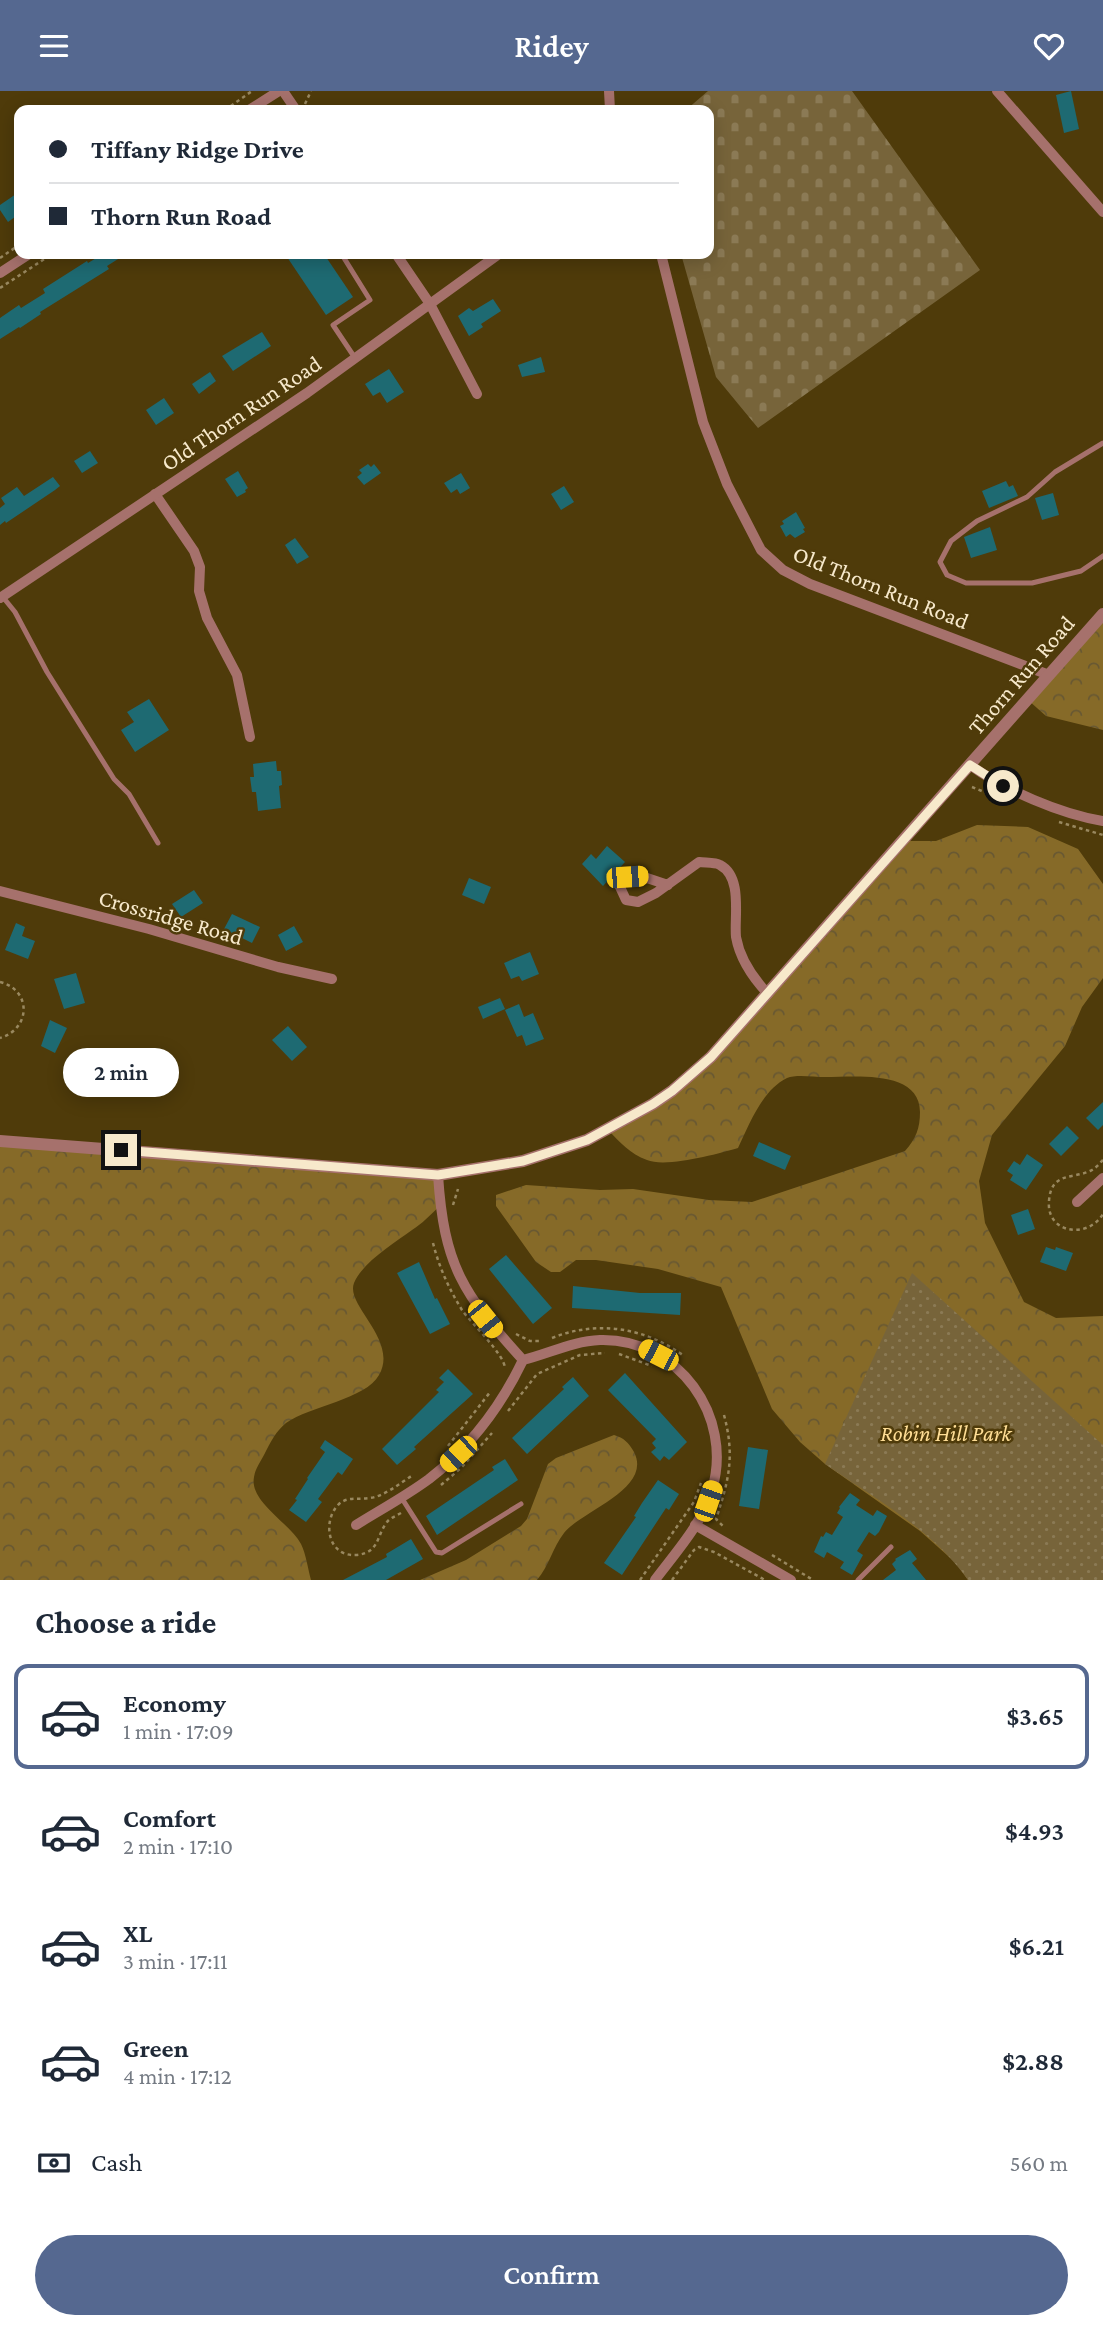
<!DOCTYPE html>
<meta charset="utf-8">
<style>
body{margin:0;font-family:"Crimson Pro",serif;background:#f6f6f7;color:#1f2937;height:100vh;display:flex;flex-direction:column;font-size:26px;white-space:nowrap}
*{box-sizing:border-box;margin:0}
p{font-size:23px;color:#747a83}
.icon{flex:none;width:38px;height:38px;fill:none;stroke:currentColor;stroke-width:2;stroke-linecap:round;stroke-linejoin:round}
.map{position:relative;height:1489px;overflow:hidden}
.sheet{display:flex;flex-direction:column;background:#fff;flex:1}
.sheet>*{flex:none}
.hud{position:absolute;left:14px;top:14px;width:700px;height:154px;border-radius:14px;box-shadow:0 4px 18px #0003;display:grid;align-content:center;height:154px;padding:0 35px;background:#fff}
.end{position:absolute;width:32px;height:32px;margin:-16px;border:9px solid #f7e9cb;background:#111;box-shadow:0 0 0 4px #111}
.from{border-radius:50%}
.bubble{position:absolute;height:49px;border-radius:24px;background:#fff;box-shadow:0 4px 18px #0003;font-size:23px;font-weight:600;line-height:49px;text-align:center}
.car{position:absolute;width:21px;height:42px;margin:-21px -10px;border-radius:9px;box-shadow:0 0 5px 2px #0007;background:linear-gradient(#f5c518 24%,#345 0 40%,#f5c518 0 76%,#345 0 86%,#f5c518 0)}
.hud b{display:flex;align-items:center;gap:24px;height:66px;font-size:26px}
.hud b+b{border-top:2px solid #e0e1e3}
.hud i{width:18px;height:18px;background:#1f2937}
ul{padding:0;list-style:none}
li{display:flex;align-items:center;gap:21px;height:105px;margin:0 14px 10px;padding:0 21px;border:4px solid transparent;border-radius:14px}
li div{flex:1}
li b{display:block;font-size:26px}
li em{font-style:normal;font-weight:600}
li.on{border-color:#556890}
li>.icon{width:63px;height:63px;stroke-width:1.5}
h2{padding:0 35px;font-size:32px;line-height:84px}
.pay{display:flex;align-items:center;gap:18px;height:77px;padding:0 35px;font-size:26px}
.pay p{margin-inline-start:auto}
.button{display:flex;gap:14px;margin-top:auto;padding:14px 35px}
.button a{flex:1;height:80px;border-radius:42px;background:#556890;color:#fff;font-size:28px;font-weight:600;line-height:80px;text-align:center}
header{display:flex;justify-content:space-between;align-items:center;height:91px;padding:0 35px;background:#556890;color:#fff;font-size:32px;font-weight:600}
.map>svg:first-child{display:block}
.forest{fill:url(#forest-crowns)}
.cemetery{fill:url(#cemetery-stones)}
.park{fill:url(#park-dots)}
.building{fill:#1e6a72}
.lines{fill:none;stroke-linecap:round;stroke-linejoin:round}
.path{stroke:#99885f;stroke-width:2.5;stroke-dasharray:3.5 3.5;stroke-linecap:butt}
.service{stroke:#a6716c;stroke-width:5}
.minor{stroke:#a6716c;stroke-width:10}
.tertiary{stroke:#a6716c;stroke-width:12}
.route{stroke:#f7e9cb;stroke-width:9}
.labels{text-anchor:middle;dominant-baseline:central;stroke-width:5;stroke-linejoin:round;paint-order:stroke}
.street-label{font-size:23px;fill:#f7e9cb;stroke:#4f3b0a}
.park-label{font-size:23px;font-style:italic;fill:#fedd95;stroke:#4f3b0a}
</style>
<header><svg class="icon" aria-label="menu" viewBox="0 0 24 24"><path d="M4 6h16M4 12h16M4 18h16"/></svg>Ridey<svg class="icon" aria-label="heart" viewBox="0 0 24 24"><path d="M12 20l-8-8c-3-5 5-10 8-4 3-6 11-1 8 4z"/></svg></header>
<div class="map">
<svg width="1103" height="1489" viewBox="0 0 1103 1489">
<defs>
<pattern id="forest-crowns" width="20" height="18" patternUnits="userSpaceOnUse" patternTransform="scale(1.75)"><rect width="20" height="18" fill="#866a28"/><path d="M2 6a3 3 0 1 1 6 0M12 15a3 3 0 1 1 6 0" fill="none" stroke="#685832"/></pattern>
<pattern id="cemetery-stones" width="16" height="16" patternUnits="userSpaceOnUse" patternTransform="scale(1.75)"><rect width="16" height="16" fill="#77643a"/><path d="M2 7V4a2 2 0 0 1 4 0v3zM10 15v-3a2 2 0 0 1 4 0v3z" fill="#8b7a55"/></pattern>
<pattern id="park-dots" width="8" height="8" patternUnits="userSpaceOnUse" patternTransform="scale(1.75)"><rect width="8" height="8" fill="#77643a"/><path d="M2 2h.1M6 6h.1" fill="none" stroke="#8b7a55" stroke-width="1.8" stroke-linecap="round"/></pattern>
</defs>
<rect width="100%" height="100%" fill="#4f3b0a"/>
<g class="forest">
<path d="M1103 523V639L1046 625 1028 609Z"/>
<path d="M977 734 1028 736 1078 758 1103 793V887L1082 916 1065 955 992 1044 979 1090 985 1132 1024 1211 1056 1227 1103 1225V1489H968L956 1472 920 1440 825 1373 800 1351 772 1318 721 1196 658 1178 596 1169H576L560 1181H551L536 1171 496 1115V1104L526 1094 600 1099 633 1098 709 1109 752 1111 905 1060C916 1048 920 1037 920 1021 920 978 854 986 825 986 814 986 796 983 787 987 762 999 749 1034 738 1057 717 1063 666 1077 647 1069 630 1063 620 1051 608 1039L672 1000 903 750H936Z"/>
<path d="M0 1050 438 1084 440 1115C431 1123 422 1133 412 1139 394 1152 362 1172 354 1192 345 1214 399 1249 379 1284 366 1308 310 1315 286 1332 276 1340 270 1352 265 1362 261 1370 255 1378 254 1386 249 1411 290 1432 301 1453 306 1463 308 1478 311 1489H0Z"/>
<path d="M614 1344C624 1347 628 1351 634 1361 653 1398 581 1420 564 1442 553 1456 549 1475 537 1489H420L466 1469 521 1435 527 1428 548 1373 556 1367Z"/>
</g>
<path class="cemetery" d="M708 0H852L980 179 758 337 716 286 681 163H709V19H686Z"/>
<path class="park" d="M912 1182 1103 1354V1489H968C933 1439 874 1407 825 1373Z"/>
<g class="building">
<path d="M1071 0 1079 38 1064 42 1056 4Z"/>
<path d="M19 101V123L8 131 0 119V114Z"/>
<path d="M103 163H126L107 175 109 178 40 221 41 223 20 237 19 236 0 248V227L19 214 21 217 45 202 43 198 87 170 88 172Z"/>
<path d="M285 163H324L353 206 326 224Z"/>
<path d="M493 208 501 220 481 233 483 236 469 245 458 225 469 217 473 220Z"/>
<path d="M262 241 271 255 233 280 222 265Z"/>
<path d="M541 266 545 281 522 286 518 274Z"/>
<path d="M389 278 404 301 387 312 380 301 373 305 365 293Z"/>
<path d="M210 281 216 290 199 303 192 293Z"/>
<path d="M164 307 174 322 156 334 146 319Z"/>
<path d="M90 360 98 372 82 382 74 370Z"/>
<path d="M368 373 371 376 374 373 381 382 364 394 357 386 362 382 359 379Z"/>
<path d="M238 380 248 397 245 399 246 401 237 406 225 388Z"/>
<path d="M461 382 470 397 460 403 457 398 451 402 444 392Z"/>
<path d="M53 386 60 395 55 399 6 432 5 430 0 434V417L5 413 1 407 17 396 24 405Z"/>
<path d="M1006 390 1009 396 1013 394 1018 405 989 417 982 400Z"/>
<path d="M564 395 574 411 561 419 551 403Z"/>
<path d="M1053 402 1059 424 1042 429 1035 407Z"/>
<path d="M796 421 805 437 803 438 805 441 795 447 790 443 786 446 780 435 784 433 782 430Z"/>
<path d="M990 436 997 459 971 467 964 446Z"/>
<path d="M295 447 309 466 297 473 285 454Z"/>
<path d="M149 608 169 639 135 661 121 639 134 631 127 621Z"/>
<path d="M276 670 277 680H281L282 694 279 695 281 717 258 720 256 701H252L250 686H254L253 673Z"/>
<path d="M607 755 625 771 603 795 582 773 591 763 596 768Z"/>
<path d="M469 787 491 796 484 813 462 804Z"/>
<path d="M194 799 203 812 181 826 172 813Z"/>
<path d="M232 823 260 836 252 852 224 838Z"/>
<path d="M16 832 25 836 22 845 35 850 28 868 5 859Z"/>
<path d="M294 835 303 851 286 860 278 844Z"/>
<path d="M530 861 539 883 522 890 519 885 511 888 504 872Z"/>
<path d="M76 882 85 912 64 918 54 888Z"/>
<path d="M500 907 505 918 483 928 478 916Z"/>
<path d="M519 913 524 926 533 922 544 948 526 955 522 944 517 946 505 919Z"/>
<path d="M50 929 67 937 55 962 41 955Z"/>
<path d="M288 935 307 956 292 970 272 949Z"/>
<path d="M1103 1011V1034L1098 1039 1086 1027Z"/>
<path d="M1067 1035 1079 1047 1061 1065 1049 1053Z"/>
<path d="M759 1051 791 1065 785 1079 753 1065Z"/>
<path d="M1027 1063 1043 1074 1026 1099 1010 1089 1013 1084 1007 1080 1014 1070 1020 1074Z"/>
<path d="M1028 1118 1035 1138 1018 1144 1011 1124Z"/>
<path d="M1046 1156 1055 1159 1056 1156 1073 1162 1066 1180 1040 1171Z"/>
<path d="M506 1164 552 1217 533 1233 489 1178Z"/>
<path d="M419 1171 435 1208 437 1207 450 1233 430 1243 397 1182Z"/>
<path d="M573 1195 640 1202H681L680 1224 572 1217Z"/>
<path d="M448 1278 473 1303 414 1356 416 1358 397 1374 382 1358 439 1301 436 1299 444 1291 439 1287Z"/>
<path d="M625 1282 687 1351 669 1369 664 1365 660 1370 651 1361 656 1357 652 1352 656 1348 608 1299Z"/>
<path d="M573 1286 589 1305 527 1363 512 1347 564 1298 562 1296Z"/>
<path d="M325 1349 353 1368 342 1384 338 1381 318 1408 322 1411 306 1431 289 1419 297 1409 295 1408 308 1388 307 1387 325 1361 320 1357Z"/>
<path d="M748 1356 768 1359 759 1418 739 1415Z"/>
<path d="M505 1368 518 1389 437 1444 426 1425 494 1379 492 1376Z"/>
<path d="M658 1389 679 1403 669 1419 666 1417 622 1484 604 1472 636 1426 634 1425 642 1412Z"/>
<path d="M850 1402 860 1409 856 1414 873 1425 877 1419 887 1425 879 1441 875 1445 869 1441 857 1460 863 1464 852 1484 840 1477 844 1471 827 1461 824 1467 814 1461 821 1445 823 1446 826 1441 832 1444 843 1426 837 1422 840 1417 839 1416Z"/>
<path d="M411 1448 423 1468 386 1489H343L387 1466 386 1463Z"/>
<path d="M910 1459 917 1468 912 1472 926 1489H883L896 1479 892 1473 896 1469 895 1468Z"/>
</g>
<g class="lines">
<g class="path">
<path d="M305 13 311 0"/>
<path d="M225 19 252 0"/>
<path d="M0 167 19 154"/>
<path d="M0 197 52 163"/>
<path d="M972 696 1011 712"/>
<path d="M1059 731 1103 744"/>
<path d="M0 891C32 899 31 938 0 947"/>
<path d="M1103 1069C1099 1073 1095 1078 1090 1080 1072 1088 1051 1081 1049 1110 1046 1142 1087 1149 1103 1123"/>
<path d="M453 1114 458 1098"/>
<path d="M433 1152C439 1176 449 1198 462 1219 472 1233 504 1263 505 1277"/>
<path d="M516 1243 530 1250H542"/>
<path d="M552 1247C597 1229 644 1236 684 1265"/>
<path d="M619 1263 652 1275"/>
<path d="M508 1320 537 1283 580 1264 605 1262"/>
<path d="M724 1324C735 1365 729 1389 716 1428L724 1436"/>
<path d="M448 1355 491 1300"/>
<path d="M441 1394 461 1377 492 1342"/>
<path d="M401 1422C396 1425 390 1427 387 1431 376 1445 380 1462 356 1464 327 1466 322 1429 339 1413 348 1405 359 1409 370 1407 385 1405 400 1392 413 1384"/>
<path d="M772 1464 813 1489"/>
<path d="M640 1489 694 1411 701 1392"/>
<path d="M672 1489 694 1459 699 1456 714 1461 765 1489"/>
</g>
<g class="service">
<path d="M350 163 344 167 370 209 333 234 355 267"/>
<path d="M1103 352 1055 381 1027 406 977 430 951 450 940 471 947 484 966 492H1032L1081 480 1103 465"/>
<path d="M2 505 15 521 47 581 114 688 129 703 158 752"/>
<path d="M401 1406 436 1461 442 1462 521 1413"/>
<path d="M858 1489 891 1456"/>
</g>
<g class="minor">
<path d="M283 0 296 19"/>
<path d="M609 0 610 19"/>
<path d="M997 0 1103 121"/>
<path d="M249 19 279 0"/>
<path d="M396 163 430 213 477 303"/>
<path d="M661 163 703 331 727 393 761 459 783 479 810 493 1049 584"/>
<path d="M0 182 29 163"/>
<path d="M155 403 194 460 200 476 199 500 207 527 237 584 250 646"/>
<path d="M0 507 307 302 499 163"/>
<path d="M970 674C1005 699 1060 723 1103 730"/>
<path d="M668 794 641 785 627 786 620 796 626 809 638 811 656 802 699 771C705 772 715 771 720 774 743 786 734 826 736 846 740 869 753 887 768 903"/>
<path d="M0 800 149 838 278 876 332 888"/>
<path d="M438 1084C444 1175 463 1203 523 1269 548 1263 573 1250 600 1249 678 1247 734 1325 712 1399 702 1433 676 1461 655 1489"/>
<path d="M1077 1111 1103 1087"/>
<path d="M356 1434C380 1419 406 1405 429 1388 469 1357 501 1315 523 1269"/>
<path d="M695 1434 791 1489"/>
</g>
<path class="tertiary" d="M0 1050 438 1084 523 1070 587 1049 653 1013 672 1000 711 966 1103 523"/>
</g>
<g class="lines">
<path class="route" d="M121 1059 438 1084 523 1070 587 1049 653 1013 672 1000 711 966 970 674 1003 695"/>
</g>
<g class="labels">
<g class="street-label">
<text transform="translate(241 322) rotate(-34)">Old Thorn Run Road</text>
<text transform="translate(881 496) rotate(22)">Old Thorn Run Road</text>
<text transform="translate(1021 584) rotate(-49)">Thorn Run Road</text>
<text transform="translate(171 826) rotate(16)">Crossridge Road</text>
</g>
<g class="park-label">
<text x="946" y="1342">Robin Hill Park</text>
</g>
</g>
</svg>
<i class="end from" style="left:1003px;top:695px"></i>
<i class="end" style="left:121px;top:1059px"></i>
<div class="bubble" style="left:63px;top:957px;width:116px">2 min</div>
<i class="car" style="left:627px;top:786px;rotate:86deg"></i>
<i class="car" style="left:485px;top:1228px;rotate:141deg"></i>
<i class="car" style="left:658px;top:1264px;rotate:297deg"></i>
<i class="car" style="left:458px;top:1363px;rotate:227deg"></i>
<i class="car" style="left:708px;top:1410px;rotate:19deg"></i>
<div class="hud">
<b><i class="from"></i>Tiffany Ridge Drive</b>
<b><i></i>Thorn Run Road</b>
</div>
</div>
<section class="sheet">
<h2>Choose a ride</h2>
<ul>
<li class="on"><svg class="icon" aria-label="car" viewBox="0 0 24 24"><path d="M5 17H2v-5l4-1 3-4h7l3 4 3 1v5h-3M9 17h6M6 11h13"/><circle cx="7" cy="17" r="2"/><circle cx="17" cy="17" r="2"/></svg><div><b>Economy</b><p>1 min · 17:09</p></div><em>$3.65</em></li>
<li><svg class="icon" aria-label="car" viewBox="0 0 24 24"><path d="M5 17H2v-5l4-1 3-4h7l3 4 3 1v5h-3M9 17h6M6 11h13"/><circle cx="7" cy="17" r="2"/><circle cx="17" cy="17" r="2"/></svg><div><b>Comfort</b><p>2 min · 17:10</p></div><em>$4.93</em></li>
<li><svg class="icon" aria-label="car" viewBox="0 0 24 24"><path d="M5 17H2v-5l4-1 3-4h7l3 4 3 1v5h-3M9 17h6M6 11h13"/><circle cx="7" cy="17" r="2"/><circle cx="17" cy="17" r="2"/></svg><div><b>XL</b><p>3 min · 17:11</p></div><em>$6.21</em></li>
<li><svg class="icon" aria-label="car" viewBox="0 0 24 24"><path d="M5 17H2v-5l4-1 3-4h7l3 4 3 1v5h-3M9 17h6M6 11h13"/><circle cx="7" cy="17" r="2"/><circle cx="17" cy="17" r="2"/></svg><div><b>Green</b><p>4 min · 17:12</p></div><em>$2.88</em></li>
</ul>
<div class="pay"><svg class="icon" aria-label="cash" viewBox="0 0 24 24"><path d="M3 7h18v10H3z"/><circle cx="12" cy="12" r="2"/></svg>Cash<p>560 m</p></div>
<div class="button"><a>Confirm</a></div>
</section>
